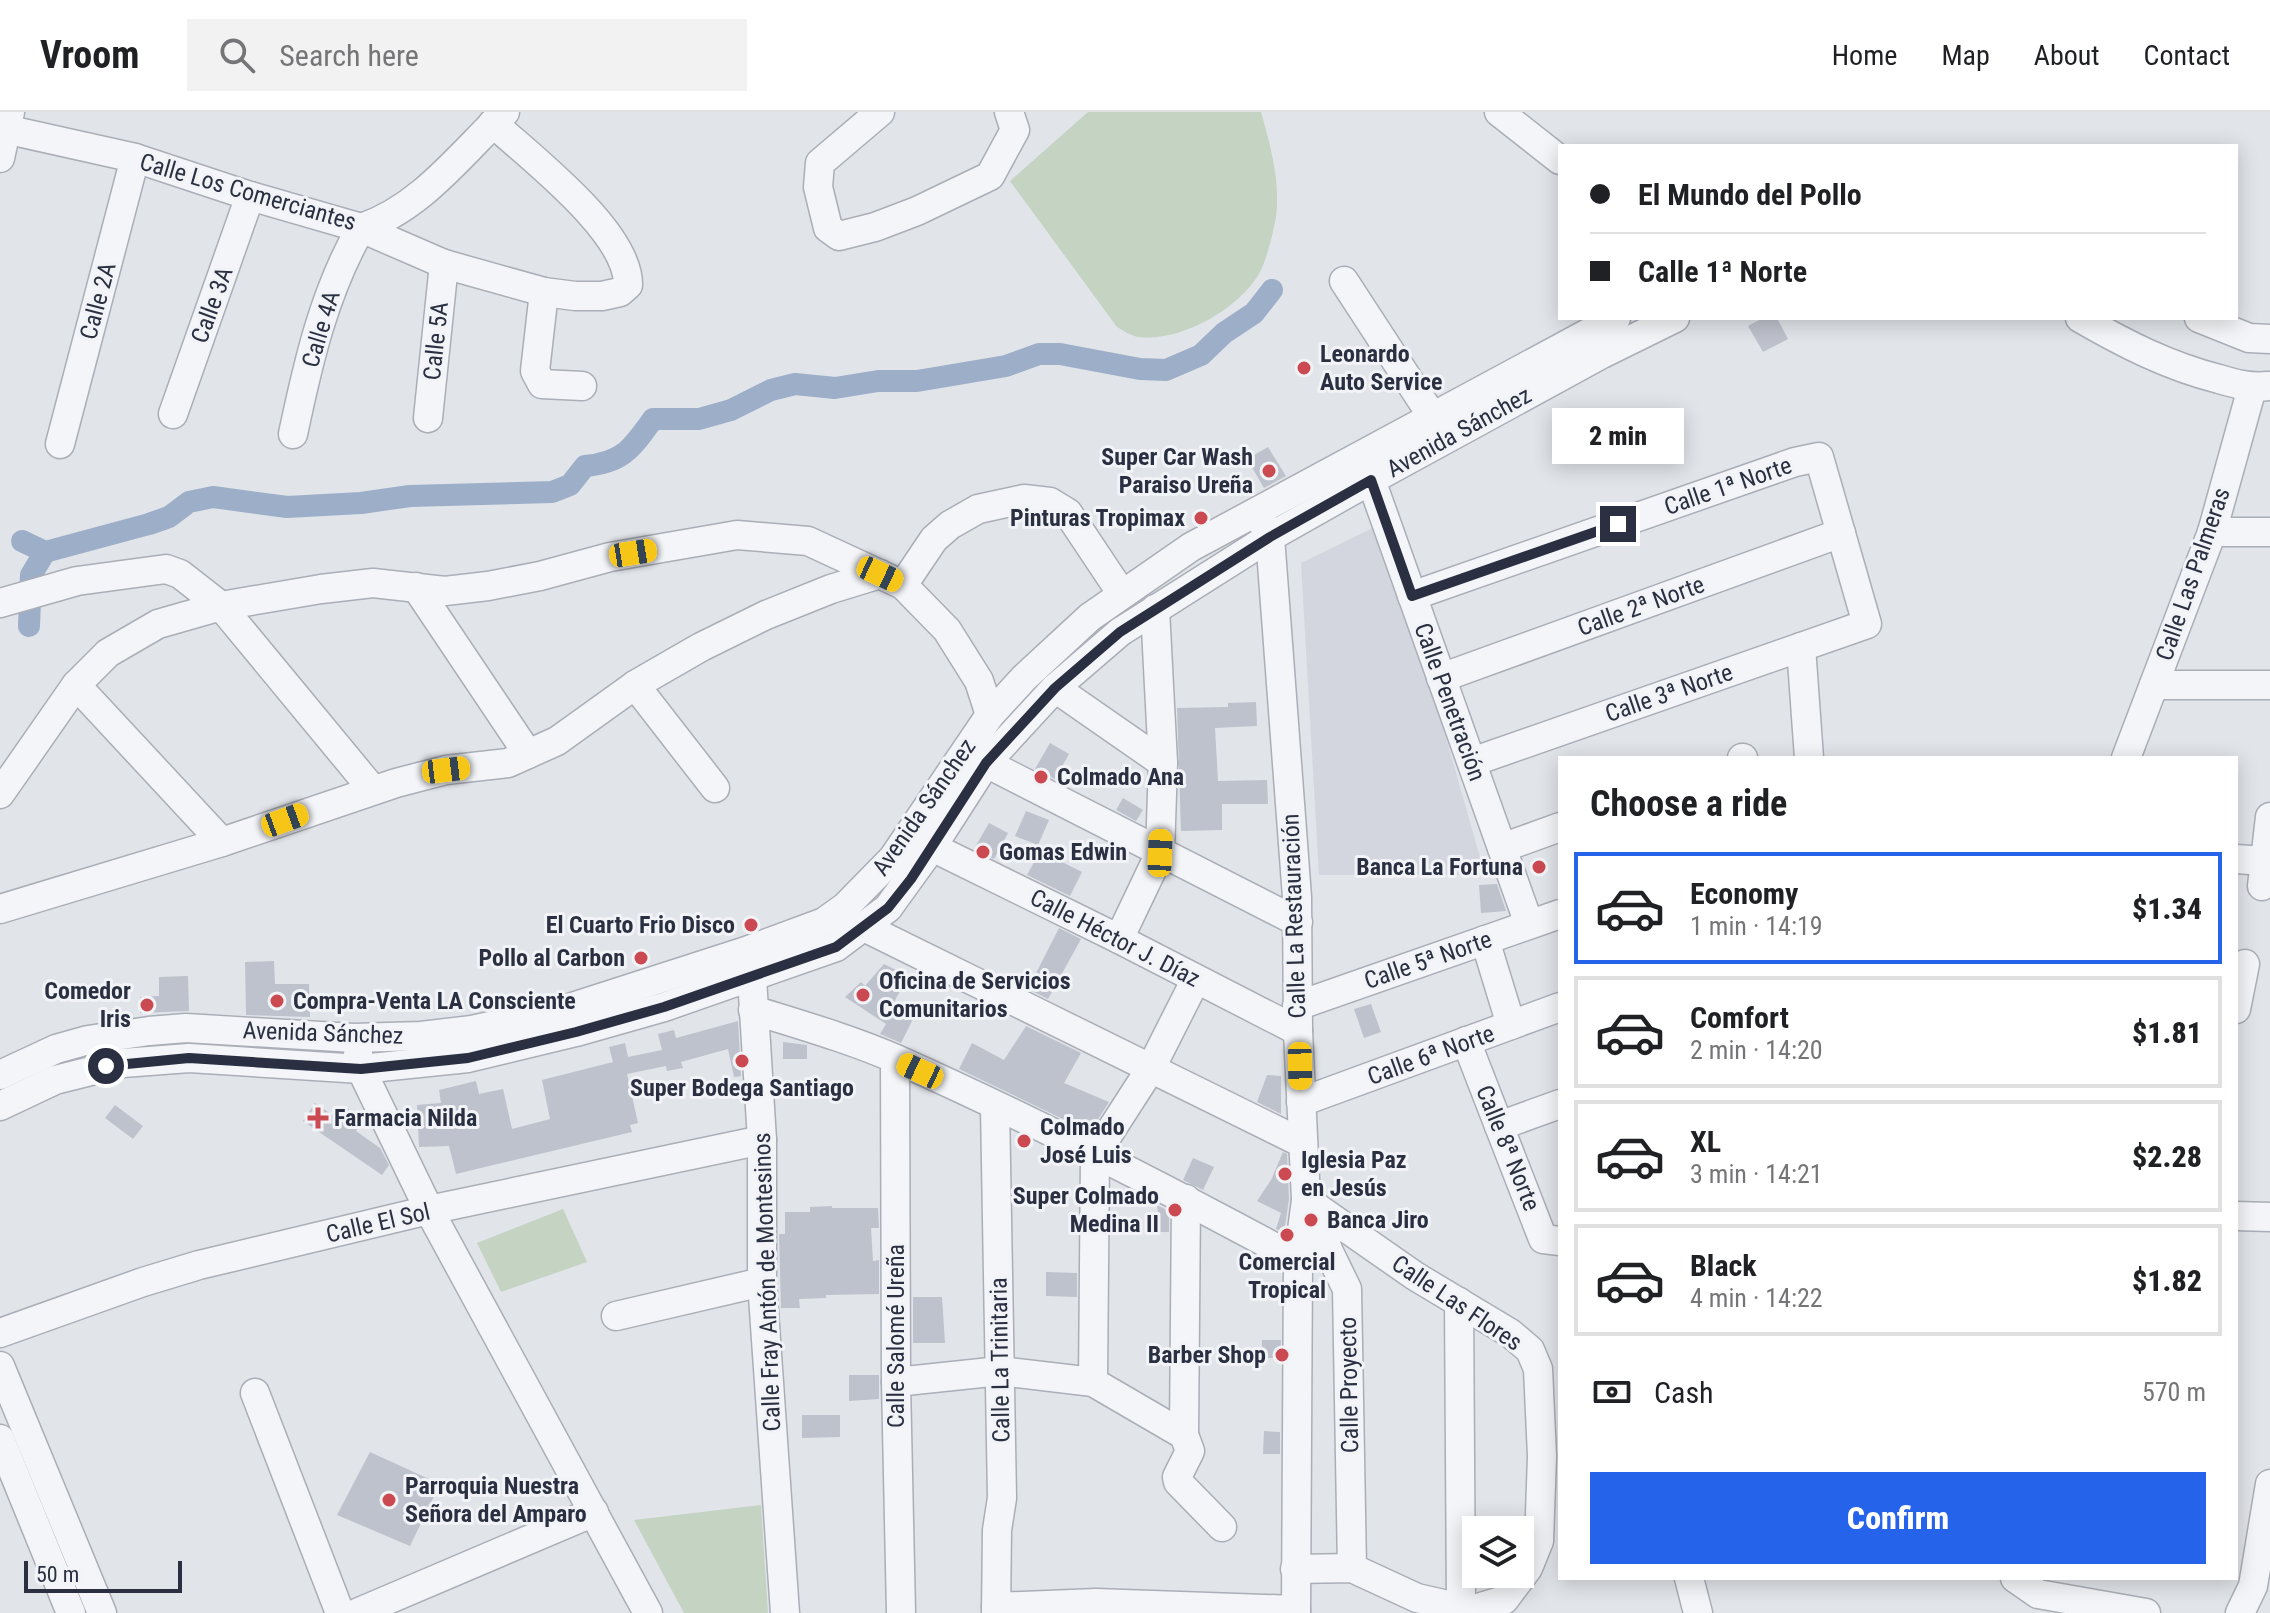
<!DOCTYPE html>
<meta charset="utf-8">
<style>
body{margin:0;font-family:"Roboto Condensed",sans-serif;background:#f2f2f2;color:#202124;height:100vh;display:flex;flex-direction:column;font-size:30px;white-space:nowrap}
*{box-sizing:border-box;margin:0}
p{font-size:26px;color:#757577}
.icon{flex:none;width:44px;height:44px;fill:none;stroke:currentColor;stroke-width:2;stroke-linecap:round;stroke-linejoin:round}
.map{position:relative;flex:1;overflow:hidden}
.sheet{position:absolute;left:1558px;top:644px;width:680px;height:824px;display:flex;flex-direction:column;background:#fff;border-radius:0px;box-shadow:0 4px 20px #0003}
.sheet>*{flex:none}
.top-card{position:absolute;left:1558px;top:32px;width:680px;height:176px;border-radius:0px;box-shadow:0 4px 20px #0003;display:grid;align-content:center;height:176px;padding:0 32px;background:#fff}
.controls{position:absolute;left:1462px;top:1404px;display:grid;gap:16px}
.controls a{display:grid;place-items:center;width:72px;height:72px;border-radius:0px;background:#fff;box-shadow:0 4px 20px #0003;font-size:40px}
.scale{position:absolute;left:24px;bottom:20px;width:158px;box-sizing:border-box;padding-left:8px;border:4px solid #2a3041;border-top:0;font-size:22px;line-height:28px;white-space:nowrap;color:#2a3041;-webkit-text-stroke:6px #f1f3f7;paint-order:stroke}
.end{position:absolute;width:36px;height:36px;margin:-18px;border:10px solid #2a3041;background:#fff;box-shadow:0 0 0 4px #fff}
.from{border-radius:50%}
.bubble{position:absolute;height:56px;border-radius:0px;background:#fff;box-shadow:0 4px 20px #0003;font-size:26px;font-weight:800;line-height:56px;text-align:center}
.car{position:absolute;width:24px;height:48px;margin:-24px -12px;border-radius:10px;box-shadow:0 0 6px 2px #0007;background:linear-gradient(#f5c518 24%,#345 0 40%,#f5c518 0 76%,#345 0 86%,#f5c518 0)}
.top-card b{display:flex;align-items:center;gap:28px;height:76px;font-size:30px}
.top-card b+b{border-top:2px solid #e0e0e0}
.top-card i{width:20px;height:20px;background:#202124}
ul{padding:0;list-style:none}
li{display:flex;align-items:center;gap:24px;height:112px;margin:0 16px 12px;padding:0 16px;border:4px solid #e0e0e0;border-radius:0px}
li div{flex:1}
li b{display:block;font-size:30px}
li em{font-style:normal;font-weight:800}
li.current{border-color:#2563eb}
li>.icon{width:72px;height:72px;stroke-width:1.5}
h2{padding:0 32px;font-size:36px;line-height:96px}
.pay{display:flex;align-items:center;gap:20px;height:88px;padding:0 32px;font-size:30px}
.pay p{margin-inline-start:auto}
.action{display:flex;gap:16px;margin-top:auto;padding:16px 32px}
.action a{flex:1;height:92px;border-radius:0px;background:#2563eb;color:#fff;font-size:32px;font-weight:800;line-height:92px;text-align:center}
header{display:flex;align-items:center;gap:48px;box-sizing:border-box;height:112px;padding:0 40px;background:#fff;border-bottom:2px solid #e0e0e0}
header strong{font-size:38px}
nav{display:flex;gap:44px;margin-inline-start:auto;font-size:28px}
.search{width:560px;height:72px;background:#f2f2f2;display:flex;align-items:center;gap:20px;box-sizing:border-box;padding:0 28px;border-radius:0px;color:#757577;font-size:30px}
.map>svg:first-child{display:block}
.built{fill:#d3d6de}
.green{fill:#c5d3c2}
.lines{fill:none;stroke-linecap:round;stroke-linejoin:round}
.canal{stroke:#9daec8;stroke-width:22}
.building{fill:#bec2cc}
.minor-casing{stroke:#aaaeb7;stroke-width:31}
.minor{stroke:#f4f5f8;stroke-width:28}
.route{stroke:#2a3041;stroke-width:10}
.poi-dot{fill:#cb4950;stroke:#f1f3f7;stroke-width:3}
.labels{text-anchor:middle;dominant-baseline:central;stroke-width:6;stroke-linejoin:round;paint-order:stroke}
.street-label{font-size:24px;fill:#2a3041;stroke:#f1f3f7}
.poi-label{font-size:24px;font-weight:bold;fill:#2a3041;stroke:#f1f3f7;text-anchor:start}
</style>
<header>
<strong>Vroom</strong>
<div class="search"><svg class="icon" aria-label="search" viewBox="0 0 24 24"><circle cx="10" cy="10" r="6"/><path d="M15 15l6 6"/></svg>Search here</div>
<nav><a>Home</a><a>Map</a><a>About</a><a>Contact</a></nav>
</header>
<div class="map">
<svg width="2270" height="1501" viewBox="0 0 2270 1501">
<rect width="100%" height="100%" fill="#e1e4e9"/>
<path class="built" d="M1385 410 1485 763H1319L1301 451Z"/>
<g class="green">
<path d="M1088 0H1261C1271 35 1283 79 1274 115 1271 129 1266 149 1259 162 1238 197 1181 230 1139 225 1131 224 1124 219 1117 215L1010 69Z"/>
<path d="M563 1097 587 1150 501 1180 477 1131Z"/>
<path d="M761 1393 768 1501H684L634 1408Z"/>
</g>
<g class="lines">
<g class="canal">
<path d="M22 429 45 440 31 463 29 514"/>
<path d="M45 440 149 412 169 405 189 390 213 385 287 395 361 391 410 384 552 380 570 373 585 354C623 351 632 336 653 307H699L731 298 771 278 795 272 835 276 878 269H917L1006 254 1039 242H1060L1140 257 1166 258 1201 243 1224 221 1254 201 1272 178"/>
</g>
</g>
<g class="building">
<path d="M1763 206H1777L1788 227 1763 240 1748 214Z"/>
<path d="M1268 335 1286 364 1264 376 1247 347Z"/>
<path d="M1256 590 1257 614 1215 616 1218 669 1267 668 1268 692H1222V718L1181 719 1177 596 1228 595V591Z"/>
<path d="M1050 631 1069 642 1055 667 1035 657Z"/>
<path d="M1123 686 1143 698 1136 709 1116 698Z"/>
<path d="M1026 699 1049 708 1038 733 1015 724Z"/>
<path d="M989 711 1008 721 994 747 974 737Z"/>
<path d="M1040 739 1082 760 1070 784 1027 763Z"/>
<path d="M1497 772 1506 799 1481 801 1479 773Z"/>
<path d="M1059 816 1081 827 1048 887 1028 877Z"/>
<path d="M274 849 275 872H309L310 905 246 903 245 850Z"/>
<path d="M884 852 908 864 892 894 914 905 901 931 880 922 886 912 845 885 861 870 865 874Z"/>
<path d="M188 864 189 899 140 901V885L159 884V865Z"/>
<path d="M1371 892 1381 920 1364 926 1354 897Z"/>
<path d="M738 909 741 964 734 965 728 937 681 950 683 956 667 959 666 954 627 962 638 1011 630 1013 632 1020 456 1062 449 1034 419 1035 417 993 441 991 439 978 476 969 479 982 503 977 512 1017 550 1007 542 968 613 950 609 935 625 931 628 945 662 938 658 922 674 918 676 926Z"/>
<path d="M1026 914 1081 941 1064 971 1109 990 1090 1020 959 957 972 931 1004 948Z"/>
<path d="M783 930 807 933V947H783Z"/>
<path d="M1267 963 1281 964V1002L1257 990Z"/>
<path d="M315 991 338 1007 347 996 364 1008 356 1019 380 1036 389 1053 382 1063 303 1009Z"/>
<path d="M115 993 143 1014 133 1027 105 1006Z"/>
<path d="M1283 1040 1287 1042 1289 1087 1284 1121 1276 1117 1281 1101 1257 1089 1271 1068Z"/>
<path d="M1193 1046 1214 1055 1203 1078 1183 1068Z"/>
<path d="M1157 1093 1169 1099V1120H1160Z"/>
<path d="M832 1094V1096H878L879 1116H871L873 1149 879 1148V1182L826 1183V1186L799 1187 800 1196H781L779 1122H785V1100H810V1095Z"/>
<path d="M1046 1160 1077 1161V1185L1046 1184Z"/>
<path d="M913 1185H942L945 1231H913Z"/>
<path d="M1262 1228H1281L1280 1246H1262Z"/>
<path d="M849 1263H879V1287L849 1289Z"/>
<path d="M802 1303H840V1325L802 1326Z"/>
<path d="M1264 1319 1280 1320V1342H1263Z"/>
<path d="M370 1340 440 1372 410 1434 337 1403Z"/>
</g>
<g class="lines">
<defs>
<g id="minor">
<path d="M880 0 820 51 818 75 828 116 839 124 875 115 917 99 990 64 1015 18 1009 0"/>
<path d="M1499 0 1560 48"/>
<path d="M0 16 135 46 250 84 361 116 444 152 544 180 575 184H602L620 180 628 173C629 120 531 46 493 11"/>
<path d="M0 46 10 0"/>
<path d="M361 116C420 97 461 42 505 0"/>
<path d="M1344 169 1432 304"/>
<path d="M544 180 535 259 542 272 582 274"/>
<path d="M2080 206C2125 232 2168 254 2219 267 2236 272 2250 276 2268 274"/>
<path d="M2199 206 2249 226 2270 227"/>
<path d="M173 302 250 84"/>
<path d="M428 306 444 152"/>
<path d="M293 322C308 251 324 180 361 116"/>
<path d="M60 332 135 46"/>
<path d="M1371 368 1529 812"/>
<path d="M1262 410 1270 425 1297 785 1298 919 1306 1088 1298 1148 1296 1501"/>
<path d="M2212 420H2270"/>
<path d="M903 473 934 427 950 413 978 397 1024 387 1050 390 1068 401 1122 482"/>
<path d="M416 475 528 642"/>
<path d="M1412 484 1795 350 1819 345 1867 512 1472 650"/>
<path d="M0 491 77 469 166 457 180 462 221 494 373 678"/>
<path d="M1801 535 1809 646"/>
<path d="M1441 566 1841 421"/>
<path d="M76 573 222 730"/>
<path d="M635 573 715 676"/>
<path d="M2154 573H2270"/>
<path d="M1055 576 1163 651"/>
<path d="M1742 646H1743"/>
<path d="M2126 646 2212 420 2252 276"/>
<path d="M986 651 1298 810"/>
<path d="M0 682 76 573 108 541 158 512 221 494 321 477 373 471 445 479 488 474 540 464 610 445 737 423 808 429 903 473 947 518 979 569 990 603"/>
<path d="M932 735 1119 827 1298 919"/>
<path d="M1502 736 1560 715"/>
<path d="M2236 747 2265 749"/>
<path d="M2262 774 2270 705"/>
<path d="M0 797 222 730 396 671 446 658 508 651 557 629 635 573 701 535 766 503 831 477 880 462"/>
<path d="M864 815 1302 1031"/>
<path d="M1119 827 1160 741 1163 651 1155 497"/>
<path d="M1485 828 1511 913"/>
<path d="M749 851 752 866 762 1028V1170L785 1501"/>
<path d="M1297 894 1560 802"/>
<path d="M2236 897 2245 852"/>
<path d="M753 898C801 913 850 927 896 947 1033 1008 1167 1077 1298 1148"/>
<path d="M1466 929 1543 1127 1560 1129"/>
<path d="M358 942 361 957 429 1098 648 1501"/>
<path d="M895 947 896 1270 901 1501"/>
<path d="M0 963 56 937 88 928 149 919 186 916 354 926 421 924 472 918 566 897 746 839 824 810 845 795 893 746 990 603 1024 566 1090 505 1191 435 1616 206"/>
<path d="M1301 990 1560 895"/>
<path d="M0 994 55 968 123 951 189 946 361 957 468 946 576 920 664 895 836 835 888 796 932 735 986 651 1055 576 1120 520 1270 425 1371 368 1602 242 1675 206"/>
<path d="M995 995 1002 1386 997 1418 996 1501"/>
<path d="M1499 1014 1560 992"/>
<path d="M1317 1096 1328 1138 1347 1177 1352 1456"/>
<path d="M2236 1104 2270 1105"/>
<path d="M1459 1190 1461 1496"/>
<path d="M616 1204 762 1170"/>
<path d="M0 1221 143 1170 199 1153 429 1098 762 1028"/>
<path d="M0 1254 102 1501"/>
<path d="M896 1270 1000 1259 1093 1270 1184 1323 1190 1339 1177 1365 1178 1370 1222 1415"/>
<path d="M1093 1270 1095 1043 1151 956 1196 867"/>
<path d="M255 1281 340 1501"/>
<path d="M1184 1323 1186 1087"/>
<path d="M0 1327 71 1501"/>
<path d="M1295 1457 1352 1456 1417 1486 1461 1496H1478L1504 1488 1528 1456 1539 1429 1542 1344 1538 1257 1530 1238 1510 1221 1415 1164 1306 1088"/>
<path d="M1689 1466 1698 1501"/>
<path d="M2015 1466 2038 1482 2146 1501"/>
<path d="M996 1495 1096 1491 1296 1498"/>
<path d="M357 1501 594 1400"/>
<path d="M2240 1501 2253 1474 2270 1372"/>
</g>
</defs>
<use href="#minor" class="minor-casing"/>
<use href="#minor" class="minor"/>
</g>
<g class="lines">
<path class="route" d="M106 954 189 946 361 957 468 946 576 920 664 895 836 835 888 796 911 767 986 651 1055 576 1120 520 1270 425 1371 368 1412 484 1618 412"/>
</g>
<g class="poi-dot">
<circle cx="1304" cy="256" r="8"/>
<circle cx="1269" cy="359" r="8"/>
<circle cx="1201" cy="406" r="8"/>
<circle cx="1041" cy="665" r="8"/>
<circle cx="983" cy="740" r="8"/>
<circle cx="1539" cy="755" r="8"/>
<circle cx="751" cy="813" r="8"/>
<circle cx="641" cy="846" r="8"/>
<circle cx="863" cy="883" r="8"/>
<circle cx="277" cy="889" r="8"/>
<circle cx="147" cy="893" r="8"/>
<circle cx="742" cy="949" r="8"/>
<path d="M314 994h8v8h8v8h-8v8h-8v-8h-8v-8h8z"/>
<circle cx="1024" cy="1029" r="8"/>
<circle cx="1285" cy="1062" r="8"/>
<circle cx="1175" cy="1098" r="8"/>
<circle cx="1311" cy="1108" r="8"/>
<circle cx="1287" cy="1123" r="8"/>
<circle cx="1282" cy="1243" r="8"/>
<circle cx="389" cy="1388" r="8"/>
</g>
<g class="labels">
<g class="street-label">
<text transform="translate(248 80) rotate(16)">Calle Los Comerciantes</text>
<text transform="translate(98 189) rotate(-75)">Calle 2A</text>
<text transform="translate(212 193) rotate(-70)">Calle 3A</text>
<text transform="translate(321 217) rotate(-73)">Calle 4A</text>
<text transform="translate(436 229) rotate(-84)">Calle 5A</text>
<text transform="translate(1459 320) rotate(-29)">Avenida Sánchez</text>
<text transform="translate(1728 374) rotate(-19)">Calle 1ª Norte</text>
<text transform="translate(2193 462) rotate(-71)">Calle Las Palmeras</text>
<text transform="translate(1641 494) rotate(-20)">Calle 2ª Norte</text>
<text transform="translate(1669 581) rotate(-19)">Calle 3ª Norte</text>
<text transform="translate(1450 590) rotate(70)">Calle Penetración</text>
<text transform="translate(924 695) rotate(-55)">Avenida Sánchez</text>
<text transform="translate(1294 804) rotate(-92)">Calle La Restauración</text>
<text transform="translate(1115 826) rotate(27)">Calle Héctor J. Díaz</text>
<text transform="translate(1428 848) rotate(-19)">Calle 5ª Norte</text>
<text transform="translate(323 921) rotate(2)">Avenida Sánchez</text>
<text transform="translate(1431 943) rotate(-20)">Calle 6ª Norte</text>
<text transform="translate(1508 1036) rotate(68)">Calle 8ª Norte</text>
<text transform="translate(378 1111) rotate(-13)">Calle El Sol</text>
<text transform="translate(767 1170) rotate(-92)">Calle Fray Antón de Montesinos</text>
<text transform="translate(1457 1191) rotate(34)">Calle Las Flores</text>
<text transform="translate(896 1224) rotate(-90)">Calle Salomé Ureña</text>
<text transform="translate(1000 1248) rotate(-91)">Calle La Trinitaria</text>
<text transform="translate(1349 1273) rotate(-91)">Calle Proyecto</text>
</g>
<g class="poi-label">
<text x="1320" y="242">Leonardo<tspan x="1320" dy="28">Auto Service</tspan></text>
<text x="1253" y="345" text-anchor="end">Super Car Wash<tspan x="1253" dy="28">Paraiso Ureña</tspan></text>
<text x="1185" y="406" text-anchor="end">Pinturas Tropimax</text>
<text x="1057" y="665">Colmado Ana</text>
<text x="999" y="740">Gomas Edwin</text>
<text x="1523" y="755" text-anchor="end">Banca La Fortuna</text>
<text x="735" y="813" text-anchor="end">El Cuarto Frio Disco</text>
<text x="625" y="846" text-anchor="end">Pollo al Carbon</text>
<text x="879" y="869">Oficina de Servicios<tspan x="879" dy="28">Comunitarios</tspan></text>
<text x="131" y="879" text-anchor="end">Comedor<tspan x="131" dy="28">Iris</tspan></text>
<text x="293" y="889">Compra-Venta LA Consciente</text>
<text x="742" y="976" text-anchor="middle">Super Bodega Santiago</text>
<text x="334" y="1006">Farmacia Nilda</text>
<text x="1040" y="1015">Colmado<tspan x="1040" dy="28">José Luis</tspan></text>
<text x="1301" y="1048">Iglesia Paz<tspan x="1301" dy="28">en Jesús</tspan></text>
<text x="1159" y="1084" text-anchor="end">Super Colmado<tspan x="1159" dy="28">Medina II</tspan></text>
<text x="1327" y="1108">Banca Jiro</text>
<text x="1287" y="1150" text-anchor="middle">Comercial<tspan x="1287" dy="28">Tropical</tspan></text>
<text x="1266" y="1243" text-anchor="end">Barber Shop</text>
<text x="405" y="1374">Parroquia Nuestra<tspan x="405" dy="28">Señora del Amparo</tspan></text>
</g>
</g>
</svg>
<div class="controls">
<a><svg class="icon" aria-label="layers" viewBox="0 0 24 24"><path d="M12 4l9 5-9 5-9-5zM3 14l9 5 9-5"/></svg></a>
</div>
<div class="scale">50 m</div>
<i class="end from" style="left:106px;top:954px"></i>
<i class="end" style="left:1618px;top:412px"></i>
<div class="bubble" style="left:1552px;top:296px;width:132px">2 min</div>
<i class="car" style="left:633px;top:441px;rotate:81deg"></i>
<i class="car" style="left:880px;top:462px;rotate:115deg"></i>
<i class="car" style="left:446px;top:658px;rotate:83deg"></i>
<i class="car" style="left:285px;top:708px;rotate:70deg"></i>
<i class="car" style="left:1160px;top:741px;rotate:2deg"></i>
<i class="car" style="left:1300px;top:954px;rotate:179deg"></i>
<i class="car" style="left:920px;top:959px;rotate:295deg"></i>
<div class="top-card">
<b><i class="from"></i>El Mundo del Pollo</b>
<b><i></i>Calle 1ª Norte</b>
</div>
<section class="sheet">
<h2>Choose a ride</h2>
<ul>
<li class="current"><svg class="icon" aria-label="car" viewBox="0 0 24 24"><path d="M5 17H2v-5l4-1 3-4h7l3 4 3 1v5h-3M9 17h6M6 11h13"/><circle cx="7" cy="17" r="2"/><circle cx="17" cy="17" r="2"/></svg><div><b>Economy</b><p>1 min · 14:19</p></div><em>$1.34</em></li>
<li><svg class="icon" aria-label="car" viewBox="0 0 24 24"><path d="M5 17H2v-5l4-1 3-4h7l3 4 3 1v5h-3M9 17h6M6 11h13"/><circle cx="7" cy="17" r="2"/><circle cx="17" cy="17" r="2"/></svg><div><b>Comfort</b><p>2 min · 14:20</p></div><em>$1.81</em></li>
<li><svg class="icon" aria-label="car" viewBox="0 0 24 24"><path d="M5 17H2v-5l4-1 3-4h7l3 4 3 1v5h-3M9 17h6M6 11h13"/><circle cx="7" cy="17" r="2"/><circle cx="17" cy="17" r="2"/></svg><div><b>XL</b><p>3 min · 14:21</p></div><em>$2.28</em></li>
<li><svg class="icon" aria-label="car" viewBox="0 0 24 24"><path d="M5 17H2v-5l4-1 3-4h7l3 4 3 1v5h-3M9 17h6M6 11h13"/><circle cx="7" cy="17" r="2"/><circle cx="17" cy="17" r="2"/></svg><div><b>Black</b><p>4 min · 14:22</p></div><em>$1.82</em></li>
</ul>
<div class="pay"><svg class="icon" aria-label="cash" viewBox="0 0 24 24"><path d="M3 7h18v10H3z"/><circle cx="12" cy="12" r="2"/></svg>Cash<p>570 m</p></div>
<div class="action"><a>Confirm</a></div>
</section>
</div>
